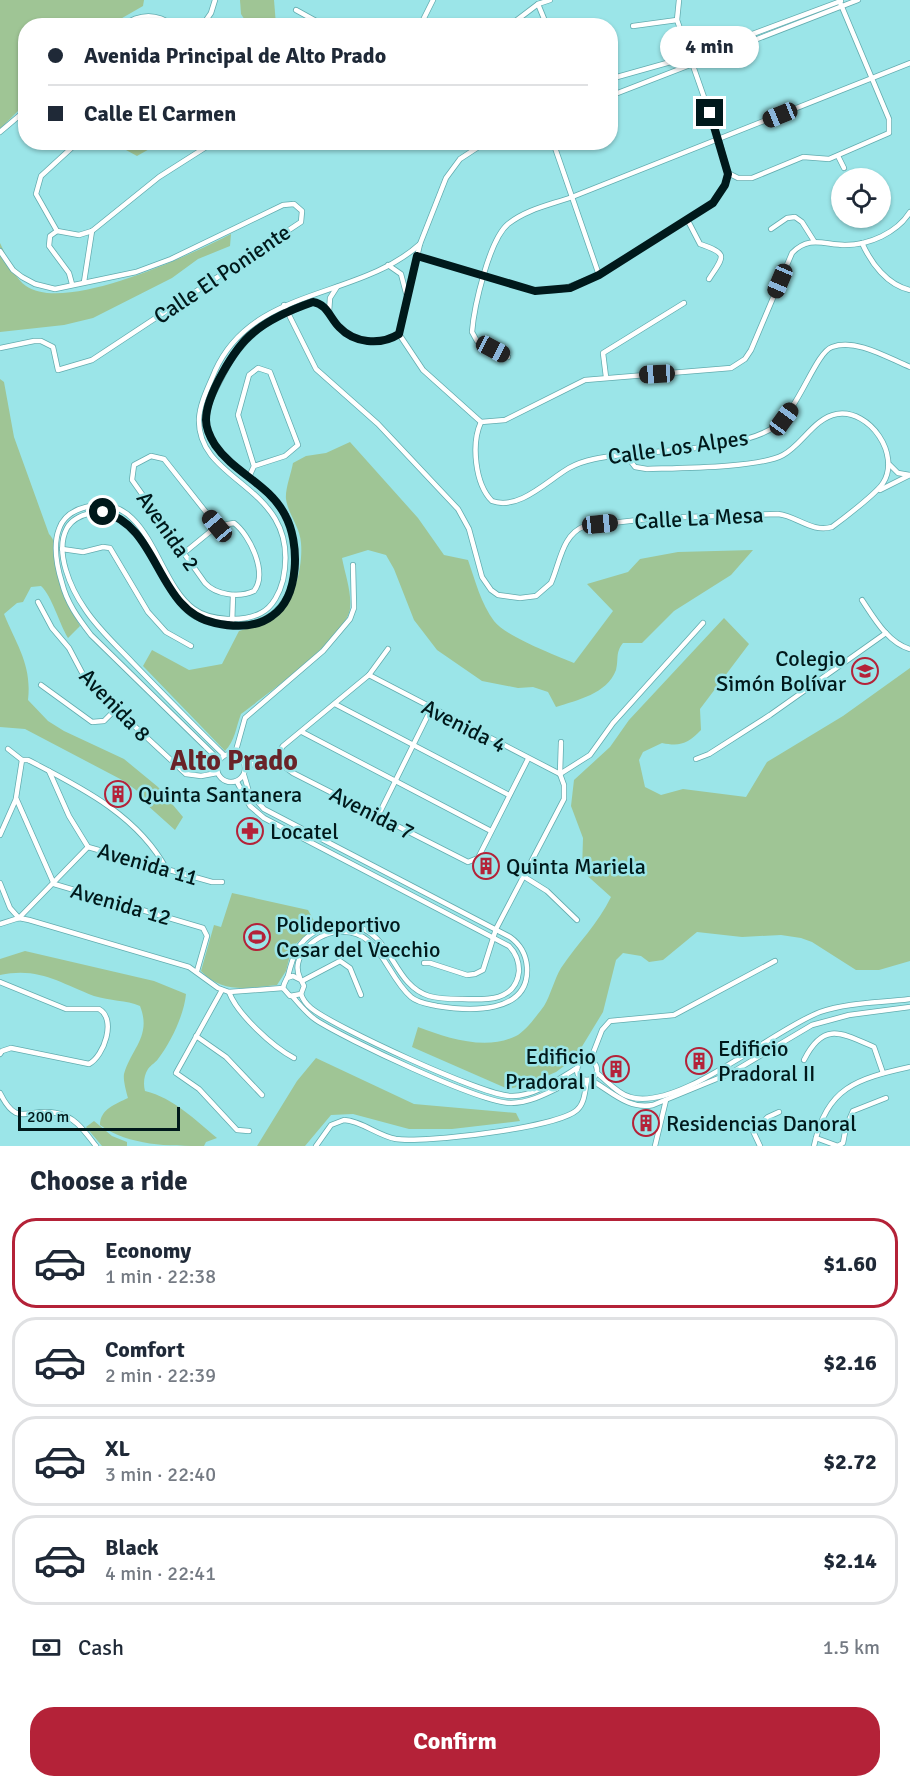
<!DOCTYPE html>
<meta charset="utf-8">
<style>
body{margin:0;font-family:Signika,sans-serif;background:#f2f2f3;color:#1f2937;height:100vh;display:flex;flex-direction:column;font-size:22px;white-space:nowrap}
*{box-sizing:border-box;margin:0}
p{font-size:20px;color:#747a83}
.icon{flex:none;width:33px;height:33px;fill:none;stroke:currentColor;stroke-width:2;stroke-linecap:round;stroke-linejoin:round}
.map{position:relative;height:1146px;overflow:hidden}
.drawer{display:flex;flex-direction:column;background:#fff;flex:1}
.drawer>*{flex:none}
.top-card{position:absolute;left:18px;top:18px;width:600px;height:132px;border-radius:24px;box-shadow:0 2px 4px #0004;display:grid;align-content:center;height:132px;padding:0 30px;background:#fff}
.buttons{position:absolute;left:831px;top:168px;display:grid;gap:12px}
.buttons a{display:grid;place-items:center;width:60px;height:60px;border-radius:50%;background:#fff;box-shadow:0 2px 4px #0004;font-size:30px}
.scale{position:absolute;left:18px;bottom:15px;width:162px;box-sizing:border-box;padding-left:6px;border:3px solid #00191b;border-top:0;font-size:16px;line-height:21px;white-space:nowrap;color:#00191b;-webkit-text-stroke:4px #9be5e8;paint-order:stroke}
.end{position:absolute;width:27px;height:27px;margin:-14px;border:8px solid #00191b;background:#fff;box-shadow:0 0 0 3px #fff}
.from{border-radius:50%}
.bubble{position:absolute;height:42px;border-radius:21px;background:#fff;box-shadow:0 2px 4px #0004;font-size:20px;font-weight:700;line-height:42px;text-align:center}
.car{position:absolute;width:18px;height:36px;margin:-18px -9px;border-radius:8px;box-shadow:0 0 4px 2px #0007;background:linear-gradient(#222 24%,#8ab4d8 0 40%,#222 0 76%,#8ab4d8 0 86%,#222 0)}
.top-card b{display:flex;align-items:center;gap:21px;height:57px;font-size:22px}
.top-card b+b{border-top:2px solid #e0e1e3}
.top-card i{width:15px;height:15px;background:#1f2937}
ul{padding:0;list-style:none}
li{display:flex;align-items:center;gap:18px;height:90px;margin:0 12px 9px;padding:0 18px;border:3px solid #e0e1e3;border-radius:24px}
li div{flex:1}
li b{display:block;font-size:22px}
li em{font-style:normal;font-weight:700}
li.selected{border-color:#b42238}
li>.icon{width:54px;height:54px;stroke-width:1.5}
h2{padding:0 30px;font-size:27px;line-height:72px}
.pay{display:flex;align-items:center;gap:15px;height:66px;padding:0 30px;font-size:22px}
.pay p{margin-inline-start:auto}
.primary-button{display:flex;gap:12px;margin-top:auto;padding:12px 30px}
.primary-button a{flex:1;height:69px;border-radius:24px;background:#b42238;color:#fff;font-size:24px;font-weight:700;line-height:69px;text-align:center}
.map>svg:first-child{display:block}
.green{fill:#9fc595}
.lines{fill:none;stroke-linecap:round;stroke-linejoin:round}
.minor-casing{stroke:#62acaf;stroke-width:6}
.minor{stroke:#fff;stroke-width:4.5}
.route{stroke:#00191b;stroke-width:8}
.labels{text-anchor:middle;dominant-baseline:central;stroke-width:5;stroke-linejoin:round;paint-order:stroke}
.street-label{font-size:22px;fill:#00191b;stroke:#9be5e8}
.poi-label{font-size:22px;fill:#00191b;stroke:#9be5e8;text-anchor:start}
.district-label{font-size:28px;font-weight:bold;fill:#692328;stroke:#9be5e8}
</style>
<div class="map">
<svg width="910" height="1146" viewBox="0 0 910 1146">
<rect width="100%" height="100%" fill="#9be5e8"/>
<g class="green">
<path d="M0 0H144L143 6 110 25 26 26 25 52 18 63 25 74V104L0 129Z"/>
<path d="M240 0H274L276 25H248L241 14Z"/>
<path d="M134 143V142L160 143 137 156 126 150Z"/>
<path d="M231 234 230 246 198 259 172 278 93 318 64 325 0 332V243C7 257 13 277 26 286 66 314 192 254 231 234Z"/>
<path d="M0 379 4 382 14 437 49 534C59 545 56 559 60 573 64 592 71 610 80 626L68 638C59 623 52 596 41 586L31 587 23 602 17 603 4 614C17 646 32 665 28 700L48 721 64 731 124 759 158 787 183 817 175 830 146 804 140 793 124 781 25 729 0 727Z"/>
<path d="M350 442 418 518 444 555 468 560C475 580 481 604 494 621 505 636 555 655 574 663L613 611 587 584 628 572 640 559 678 552 753 550 731 575 674 611 642 643H623C615 653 619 659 616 670 607 694 577 700 556 707L548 692 533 687 518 688 482 681 437 650 414 620 394 569 386 555 368 550 342 558C345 574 352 593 350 609 346 637 266 695 241 714 236 727 235 741 225 751L143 666 152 650 189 670 222 664 239 631C252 627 267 624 277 615 295 600 303 566 301 543 300 527 288 514 286 499 285 489 291 474 293 463L306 456 326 453Z"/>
<path d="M724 618 749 644 700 709 701 730C688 743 681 747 662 743L643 752 639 760 645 787 661 795 683 789 746 797 767 762 843 716 910 668V961L879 970H856L812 942 801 938 781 935 742 937 697 932 663 960 649 962 641 956 623 953 616 960 603 1012 575 1058 556 1072 526 1085 508 1089 412 1047 418 1027C447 1038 486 1051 516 1036 525 1032 538 1014 544 1006 551 994 554 980 561 968 577 944 598 924 611 897L582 871 583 838 571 806 574 780 610 747 629 720Z"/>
<path d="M232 893 308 910 317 926 292 947 286 971 277 985C249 988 222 994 201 971L214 925 221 927Z"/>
<path d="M25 951 154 981 186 994C184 1015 171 1042 158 1059 156 1062 151 1065 148 1069 144 1075 143 1084 145 1091 174 1098 195 1120 217 1138L206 1142 204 1146C169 1146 129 1146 100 1125 100 1109 116 1104 128 1098 126 1091 123 1080 124 1074 131 1049 152 1036 140 1006 126 1000 110 1001 94 996 59 983 40 967 0 975V959Z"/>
<path d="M316 1058 414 1104 516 1113 520 1121 452 1129H409L353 1114 331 1115 305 1146H257L297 1081Z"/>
<path d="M94 1121 112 1136 127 1142V1146H102L86 1127Z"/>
</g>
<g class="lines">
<defs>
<g id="minor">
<path d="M538 4 547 26"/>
<path d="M296 10 325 26"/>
<path d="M122 26C140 13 157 13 174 26"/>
<path d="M202 26 211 13 215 0"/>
<path d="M420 26 433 0"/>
<path d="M509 26 538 4 550 0"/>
<path d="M633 26 677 20"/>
<path d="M610 79 699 54 841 1"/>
<path d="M610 96 858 0"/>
<path d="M0 132 26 110"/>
<path d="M78 142 41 176 36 194 57 231 79 235 92 231"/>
<path d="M553 142 599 275"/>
<path d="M838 156 844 168"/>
<path d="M728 173 738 178H752L803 157 829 159 889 133V119L839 0"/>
<path d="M687 219 700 244C729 254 724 256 709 279"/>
<path d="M771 229 787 218 795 217 802 222 814 241"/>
<path d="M57 231 50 236 49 246 69 273 72 284"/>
<path d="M862 243C871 263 887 285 910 290"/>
<path d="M0 251 13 270 22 277 35 284 55 289 136 272 171 259 283 205 294 204 302 211 301 222 92 360 58 370 53 347 41 341H34L0 348"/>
<path d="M417 256 535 291 560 290 599 275 713 203 725 185 728 173 719 140 677 20 679 0"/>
<path d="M388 265 401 274 406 293"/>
<path d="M84 282 92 231 159 177 214 142"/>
<path d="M284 305 316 369 378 424 458 509 469 529 482 577 491 590 498 595 520 598 536 596 551 583C560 563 562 534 585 526L656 518 778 514C797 516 812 533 832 527 843 519 877 493 883 483 901 455 870 409 837 414 814 418 802 445 783 455 759 468 676 468 647 469L635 467 626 455"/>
<path d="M329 312 330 298 337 287"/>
<path d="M399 334 423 370 481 422 505 420 585 380 731 368 745 359 751 350 792 253C809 235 825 245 845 245 869 245 897 233 910 212"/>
<path d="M399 334 420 244 446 178 460 159 486 142"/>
<path d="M508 357 477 341 472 332C474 307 489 240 508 224 527 209 550 205 572 197L910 63"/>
<path d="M606 377 603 353 684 303"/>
<path d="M481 422C471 444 475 484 492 501 519 511 548 480 569 468 585 459 604 457 622 455 662 450 743 449 774 427 799 410 815 353 832 347 856 338 888 358 910 367"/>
<path d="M151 456 164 459 217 526 234 523C250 535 268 573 254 591 239 598 216 595 205 583L132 480 134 465Z"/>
<path d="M890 465 898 473 910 475"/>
<path d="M249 477 254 466 238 415 249 375 258 368 270 372 298 445 285 456 254 466"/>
<path d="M880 490 910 475"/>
<path d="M62 549 83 552 103 547 110 548 148 612 166 632 191 646"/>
<path d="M184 553 217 526"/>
<path d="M862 600C874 618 888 643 910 649"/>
<path d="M38 602 52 628 69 648 87 682 186 774 201 776 217 773"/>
<path d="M232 625 233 595"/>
<path d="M369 675 560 774"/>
<path d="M41 685 92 722 104 721 115 710"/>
<path d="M335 704 509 795"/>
<path d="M302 732 491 831"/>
<path d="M8 749 22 760H28C80 787 138 815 167 870"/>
<circle cx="231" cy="768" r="14"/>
<path d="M235 754 245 718 323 651 350 619 354 608 353 565"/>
<path d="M224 755C193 725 163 694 133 663 117 646 98 629 85 609 71 589 54 552 67 528 72 519 82 515 91 513 142 501 158 589 190 613 199 620 210 622 221 624 268 631 294 606 295 559 297 479 206 471 206 420 206 405 217 387 223 375 243 334 271 317 313 302 327 303 330 318 339 327 355 344 380 346 399 334"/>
<path d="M274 759 293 773 468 862 478 858 528 759"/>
<path d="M696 759 709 754 770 715 886 633"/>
<path d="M22 760 16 798 54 884 203 928 207 936 197 971"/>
<path d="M219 760 91 635C78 618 67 603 62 583 57 567 53 545 59 529 63 517 74 510 86 507 150 490 156 583 194 609 210 621 244 622 261 613 273 607 280 592 283 580 303 485 197 485 199 419 200 402 209 386 215 371 253 286 358 300 420 244"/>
<path d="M245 766 274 759 283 746 369 675 388 649"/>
<path d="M49 771 69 816 88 847 212 882H222"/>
<path d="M560 774 590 755 613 723 703 623"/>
<path d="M560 774 561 742"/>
<path d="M244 775 249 792 264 809 510 937C520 944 526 955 527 967 530 1015 468 1011 437 1006 428 1004 418 1003 411 997 385 975 380 927 337 932 325 933 313 940 306 949 298 957 295 968 300 978"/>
<path d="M237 782 250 806 264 818 509 946C516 953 519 961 519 971 516 1002 485 1000 461 999 451 999 439 999 429 996 392 985 393 932 351 925 338 923 327 924 316 931 297 942 293 956 288 976 286 980 284 983 283 988L290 996 301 994 304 986 301 980 293 976 287 978"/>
<path d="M378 816 431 709"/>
<path d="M0 835 16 799"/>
<path d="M523 876 547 891 577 920"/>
<path d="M0 883 10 908 19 918"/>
<path d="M19 918 88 847"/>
<path d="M0 924 19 918 29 920 189 967 218 988 229 992 283 988"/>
<path d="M424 963H430L467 975 475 974 483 970 496 929 564 799V785L560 774"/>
<path d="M302 981 340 961 350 968 361 995"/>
<path d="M0 982 66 1009H99C117 1019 104 1056 89 1064L11 1048 2 1051 0 1054"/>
<path d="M222 990 176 1073 199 1089 237 1130 249 1131"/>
<path d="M229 992C237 1014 273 1047 294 1058"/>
<path d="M301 994C303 1000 306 1004 311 1008 334 1027 484 1096 511 1096 533 1097 559 1079 577 1068"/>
<path d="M293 997C300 1005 307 1014 316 1020 345 1039 480 1103 511 1103 536 1103 558 1086 580 1078"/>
<path d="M196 1036 226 1057 262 1095"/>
<circle cx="587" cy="1070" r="10"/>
<path d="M804 1060C823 1022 840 1032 874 1047L883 1073"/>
<path d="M590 1061 602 1030 610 1021 674 1015 775 961"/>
<path d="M597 1073C607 1081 618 1094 630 1097 678 1112 774 1029 820 1012 849 1002 880 1003 910 999"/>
<path d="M591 1080C611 1091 628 1110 653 1105L731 1073 812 1025 849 1015 910 1007"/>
<path d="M0 1093C18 1129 27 1107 56 1113 75 1116 85 1132 96 1146"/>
<path d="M816 1138 838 1146"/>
<path d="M316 1146 331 1125 344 1120C362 1121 378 1136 396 1139 424 1143 557 1128 577 1110 585 1103 585 1090 587 1080"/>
<path d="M655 1146 666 1100"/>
<path d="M760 1146 753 1131 768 1117 779 1112"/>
<path d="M814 1146C827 1087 856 1079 910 1067"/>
<path d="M838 1146 843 1143 846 1127 853 1111 886 1098"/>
</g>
</defs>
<use href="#minor" class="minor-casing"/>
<use href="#minor" class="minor"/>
</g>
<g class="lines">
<path class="route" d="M103 512C160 526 156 611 215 623 233 627 256 628 272 616 300 597 300 542 285 515 269 484 234 473 215 445 210 437 206 429 206 420 206 396 234 348 253 333 269 319 293 309 313 302 327 304 330 318 339 327 354 343 380 346 399 334L417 256 535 291 570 288 599 275 713 203 725 185 728 174 710 113"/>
</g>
<defs>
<symbol id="school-ring" viewBox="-11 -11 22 22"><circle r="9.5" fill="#9be5e8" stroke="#b42238" stroke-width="1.5"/><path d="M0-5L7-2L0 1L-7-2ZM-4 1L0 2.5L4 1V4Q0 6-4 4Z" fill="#b42238"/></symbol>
<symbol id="building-ring" viewBox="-11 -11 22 22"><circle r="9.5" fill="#9be5e8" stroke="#b42238" stroke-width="1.5"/><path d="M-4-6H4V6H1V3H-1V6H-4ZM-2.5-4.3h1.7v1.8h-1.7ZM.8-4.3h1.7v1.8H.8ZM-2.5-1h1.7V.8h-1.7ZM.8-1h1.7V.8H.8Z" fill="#b42238"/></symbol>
<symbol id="pharmacy-ring" viewBox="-11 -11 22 22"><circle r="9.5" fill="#9be5e8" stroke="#b42238" stroke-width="1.5"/><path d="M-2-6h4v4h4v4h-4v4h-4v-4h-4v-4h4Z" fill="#b42238"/></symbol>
<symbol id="stadium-ring" viewBox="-11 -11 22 22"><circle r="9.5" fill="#9be5e8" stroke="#b42238" stroke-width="1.5"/><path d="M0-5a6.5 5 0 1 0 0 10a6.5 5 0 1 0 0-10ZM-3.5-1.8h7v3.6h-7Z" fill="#b42238"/></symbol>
</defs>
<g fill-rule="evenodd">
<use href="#school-ring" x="850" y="656" width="30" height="30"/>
<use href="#building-ring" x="103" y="779" width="30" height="30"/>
<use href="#pharmacy-ring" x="235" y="816" width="30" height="30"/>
<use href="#building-ring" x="471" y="851" width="30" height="30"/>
<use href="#stadium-ring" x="242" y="922" width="30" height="30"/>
<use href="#building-ring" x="684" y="1046" width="30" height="30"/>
<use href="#building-ring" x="601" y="1054" width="30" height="30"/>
<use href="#building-ring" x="631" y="1108" width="30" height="30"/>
</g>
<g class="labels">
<g class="street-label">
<text transform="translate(222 274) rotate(-34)">Calle El Poniente</text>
<text transform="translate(678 447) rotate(-8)">Calle Los Alpes</text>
<text transform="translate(699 518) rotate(-3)">Calle La Mesa</text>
<text transform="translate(168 531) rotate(55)">Avenida 2</text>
<text transform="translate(115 705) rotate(46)">Avenida 8</text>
<text transform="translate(464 726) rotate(27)">Avenida 4</text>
<text transform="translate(372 813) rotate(27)">Avenida 7</text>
<text transform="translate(148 864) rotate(16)">Avenida 11</text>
<text transform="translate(121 904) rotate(16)">Avenida 12</text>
</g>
<g class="poi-label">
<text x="846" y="658" text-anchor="end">Colegio<tspan x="846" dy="25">Simón Bolívar</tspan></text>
<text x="138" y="794">Quinta Santanera</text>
<text x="270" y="831">Locatel</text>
<text x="506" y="866">Quinta Mariela</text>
<text x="276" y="924">Polideportivo<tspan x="276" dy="25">Cesar del Vecchio</tspan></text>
<text x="718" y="1048">Edificio<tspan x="718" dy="25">Pradoral II</tspan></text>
<text x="596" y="1056" text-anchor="end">Edificio<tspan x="596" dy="25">Pradoral I</tspan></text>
<text x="666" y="1123">Residencias Danoral</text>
</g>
<g class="district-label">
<text x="234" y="761">Alto Prado</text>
</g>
</g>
</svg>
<div class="buttons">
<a><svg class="icon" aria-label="locate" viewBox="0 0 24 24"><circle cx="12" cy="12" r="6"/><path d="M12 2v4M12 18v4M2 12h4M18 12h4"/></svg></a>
</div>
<div class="scale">200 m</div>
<i class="end from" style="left:103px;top:512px"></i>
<i class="end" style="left:710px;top:113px"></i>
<div class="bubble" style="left:660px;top:26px;width:99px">4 min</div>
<i class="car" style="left:780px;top:115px;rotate:248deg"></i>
<i class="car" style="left:780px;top:281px;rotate:203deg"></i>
<i class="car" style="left:493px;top:349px;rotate:118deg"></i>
<i class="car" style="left:657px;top:374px;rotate:267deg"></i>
<i class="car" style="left:784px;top:419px;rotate:36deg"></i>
<i class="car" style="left:600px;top:524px;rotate:84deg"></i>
<i class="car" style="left:217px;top:526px;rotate:320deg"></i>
<div class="top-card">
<b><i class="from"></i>Avenida Principal de Alto Prado</b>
<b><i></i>Calle El Carmen</b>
</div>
</div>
<section class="drawer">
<h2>Choose a ride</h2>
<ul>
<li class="selected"><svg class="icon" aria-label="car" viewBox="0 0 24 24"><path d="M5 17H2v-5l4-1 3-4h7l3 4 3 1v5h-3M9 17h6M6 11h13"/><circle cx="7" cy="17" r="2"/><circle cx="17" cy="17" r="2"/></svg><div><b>Economy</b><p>1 min · 22:38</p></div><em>$1.60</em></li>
<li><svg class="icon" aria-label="car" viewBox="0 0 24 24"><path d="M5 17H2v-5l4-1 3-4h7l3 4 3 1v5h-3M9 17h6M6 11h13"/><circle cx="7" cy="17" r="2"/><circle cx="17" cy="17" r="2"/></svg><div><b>Comfort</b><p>2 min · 22:39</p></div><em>$2.16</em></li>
<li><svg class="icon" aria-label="car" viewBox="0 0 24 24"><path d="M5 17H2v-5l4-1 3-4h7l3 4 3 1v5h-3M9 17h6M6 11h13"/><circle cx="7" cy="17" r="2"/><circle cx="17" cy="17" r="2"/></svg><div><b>XL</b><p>3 min · 22:40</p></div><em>$2.72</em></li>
<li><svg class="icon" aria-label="car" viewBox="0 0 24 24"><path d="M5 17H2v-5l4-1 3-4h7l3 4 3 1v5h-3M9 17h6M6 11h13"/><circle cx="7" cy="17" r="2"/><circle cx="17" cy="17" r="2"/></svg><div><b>Black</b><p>4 min · 22:41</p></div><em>$2.14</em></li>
</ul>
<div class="pay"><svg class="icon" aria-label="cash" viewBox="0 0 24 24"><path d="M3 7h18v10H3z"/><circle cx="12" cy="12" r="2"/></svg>Cash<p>1.5 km</p></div>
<div class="primary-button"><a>Confirm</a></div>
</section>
